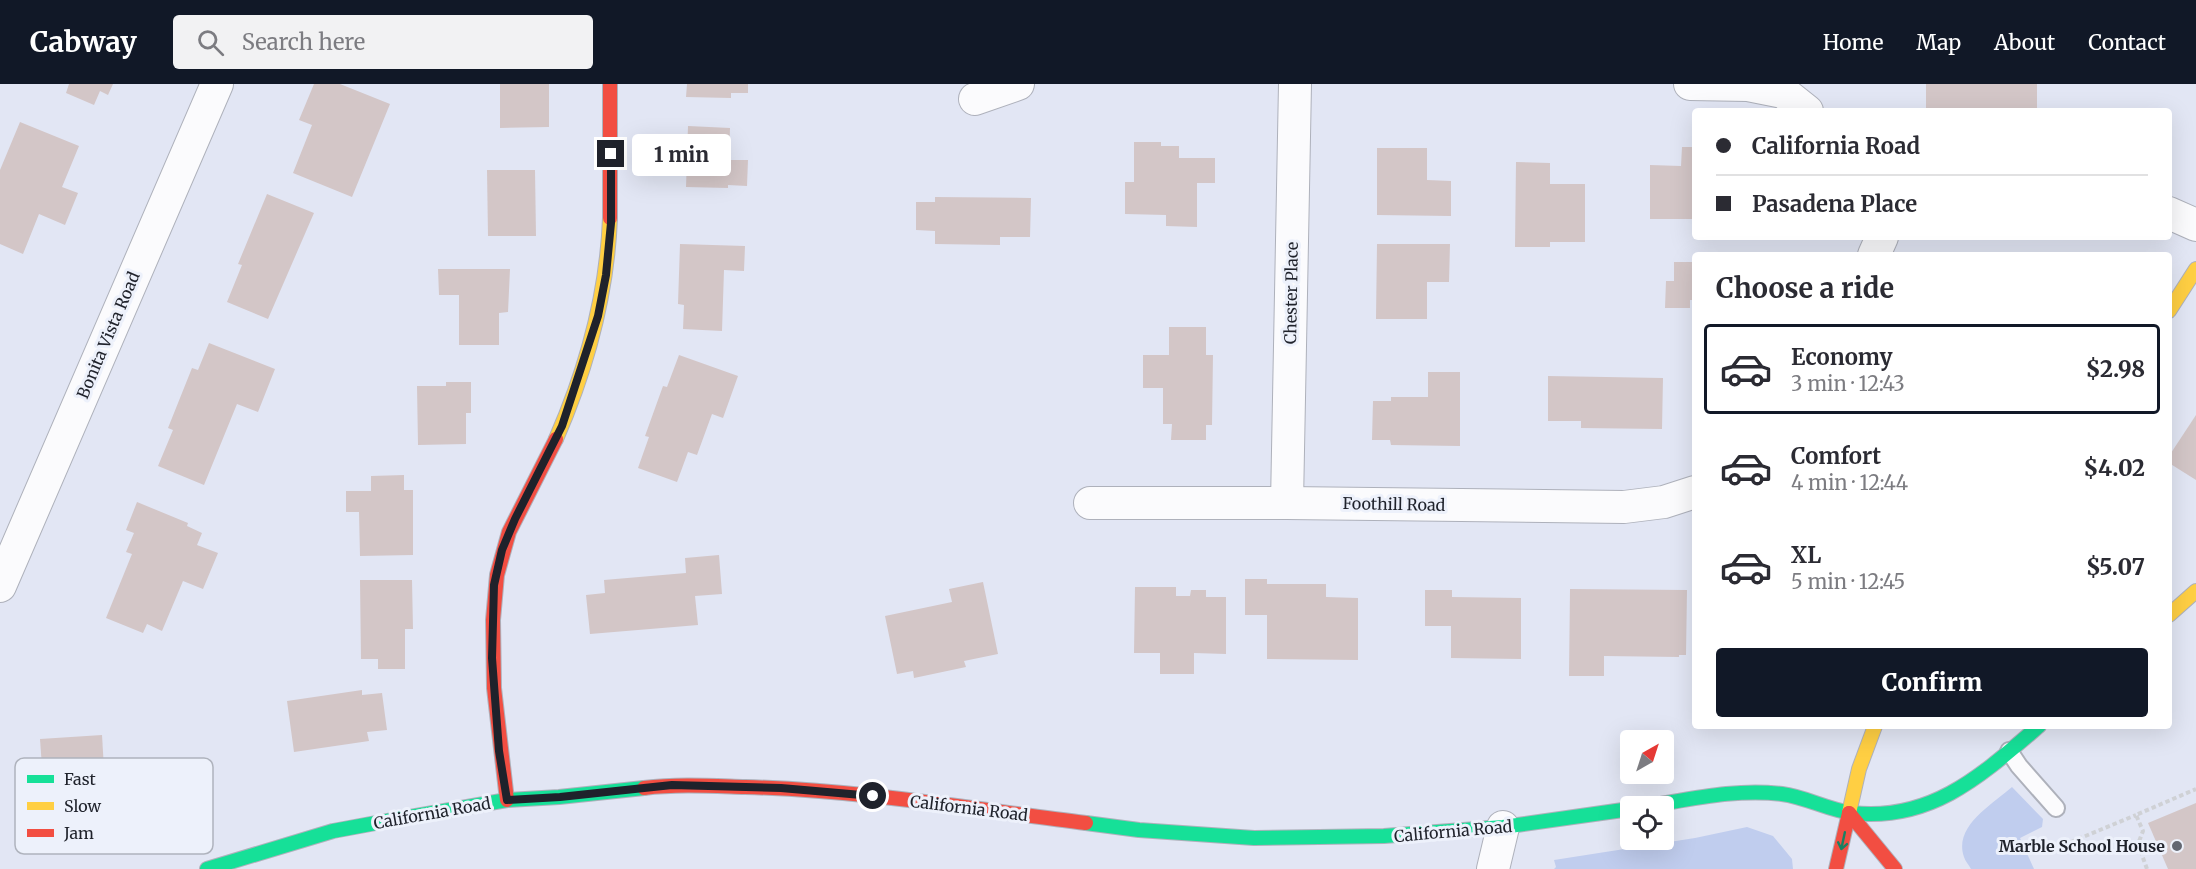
<!DOCTYPE html>
<meta charset="utf-8">
<style>
body{margin:0;font-family:Merriweather,serif;background:#f2f2f3;color:#2b2b33;height:100vh;display:flex;flex-direction:column;font-size:22px;white-space:nowrap}
*{box-sizing:border-box;margin:0}
p{font-size:20px;color:#7c7c81}
.icon{flex:none;width:33px;height:33px;fill:none;stroke:currentColor;stroke-width:2;stroke-linecap:round;stroke-linejoin:round}
.map{position:relative;flex:1;overflow:hidden}
.panel{position:absolute;left:1692px;top:168px;width:480px;height:477px;display:flex;flex-direction:column;background:#fff;border-radius:6px;box-shadow:0 6px 24px #0002}
.panel>*{flex:none}
.hud{position:absolute;left:1692px;top:24px;width:480px;height:132px;border-radius:6px;box-shadow:0 6px 24px #0002;display:grid;align-content:center;height:132px;padding:0 24px;background:#fff}
.needle{width:39px;rotate:39deg}
.buttons{position:absolute;left:1620px;top:646px;display:grid;gap:12px}
.buttons a{display:grid;place-items:center;width:54px;height:54px;border-radius:6px;background:#fff;box-shadow:0 6px 24px #0002;font-size:30px}
.end{position:absolute;width:27px;height:27px;margin:-14px;border:8px solid #1f222b;background:#fff;box-shadow:0 0 0 3px #fff}
.from{border-radius:50%}
.bubble{position:absolute;height:42px;border-radius:6px;background:#fff;box-shadow:0 6px 24px #0002;font-size:20px;font-weight:800;line-height:42px;text-align:center}
.hud b{display:flex;align-items:center;gap:21px;height:57px;font-size:22px}
.hud b+b{border-top:2px solid #e1e1e2}
.hud i{width:15px;height:15px;background:#2b2b33}
ul{padding:0;list-style:none}
li{display:flex;align-items:center;gap:18px;height:90px;margin:0 12px 9px;padding:0 12px;border:3px solid transparent;border-radius:6px}
li div{flex:1}
li b{display:block;font-size:22px}
li em{font-style:normal;font-weight:800}
li.on{border-color:#111827}
li>.icon{width:54px;height:54px;stroke-width:1.5}
h2{padding:0 24px;font-size:27px;line-height:72px}
.primary-button{display:flex;gap:12px;margin-top:auto;padding:12px 24px}
.primary-button a{flex:1;height:69px;border-radius:6px;background:#111827;color:#fff;font-size:24px;font-weight:800;line-height:69px;text-align:center}
header{display:flex;align-items:center;gap:36px;box-sizing:border-box;height:84px;padding:0 30px;background:#111827;color:#fff}
header strong{font-size:28px}
nav{display:flex;gap:33px;margin-inline-start:auto;font-size:21px}
.search{width:420px;height:54px;background:#f2f2f3;display:flex;align-items:center;gap:15px;box-sizing:border-box;padding:0 21px;border-radius:6px;color:#7c7c81;font-size:22px}
.map>svg:first-child{display:block}
.green{fill:#c0cdee}
.building{fill:#d3c6c7}
.lines{fill:none;stroke-linecap:round;stroke-linejoin:round}
.lane-casing{stroke:#aeb1bb;stroke-width:20}
.street-casing{stroke:#aeb1bb;stroke-width:34}
.fast-casing{stroke:#aeb1bb;stroke-width:16}
.slow-casing{stroke:#aeb1bb;stroke-width:16}
.jam-casing{stroke:#aeb1bb;stroke-width:16}
.path{stroke:#cfd1d5;stroke-width:4;stroke-dasharray:4.5 3;stroke-linecap:butt}
.lane{stroke:#fbfbfd;stroke-width:16}
.street{stroke:#fbfbfd;stroke-width:32}
.fast{stroke:#16e098;stroke-width:14}
.slow{stroke:#ffcf43;stroke-width:14}
.jam{stroke:#f24e42;stroke-width:14}
.oneway{stroke:#1a8162}
.route{stroke:#1f222b;stroke-width:8}
.poi-dot{fill:#636771;stroke:#edf1fb;stroke-width:2}
.labels{text-anchor:middle;dominant-baseline:central;stroke-width:6;stroke-linejoin:round;paint-order:stroke}
.street-label{font-size:16px;fill:#1f222b;stroke:#edf1fb}
.poi-label{font-size:16px;font-weight:bold;fill:#1f222b;stroke:#edf1fb;text-anchor:end}
.key{fill:#edf1fb;stroke:#afb3bd;stroke-width:1.5}
.key-label{font-size:16px;fill:#1f222b}
</style>
<header>
<strong>Cabway</strong>
<div class="search"><svg class="icon" aria-label="search" viewBox="0 0 24 24"><circle cx="10" cy="10" r="6"/><path d="M15 15l6 6"/></svg>Search here</div>
<nav><a>Home</a><a>Map</a><a>About</a><a>Contact</a></nav>
</header>
<div class="map">
<svg width="2196" height="785" viewBox="0 0 2196 785">
<rect width="100%" height="100%" fill="#e2e6f4"/>
<g class="green">
<path d="M2012 703 2043 735 2042 743 2020 754 2034 785H1971C1969 781 1965 777 1964 773 1953 742 1993 720 2012 703Z"/>
<path d="M1747 743 1773 752 1792 775 1793 785H1554L1556 783 1554 776 1695 754Z"/>
</g>
<g class="building">
<path d="M69 0H113L108 11 100 7 94 21 66 9Z"/>
<path d="M314 0H340L390 20 352 113 293 89 312 41 299 36Z"/>
<path d="M500 0H549V43L500 44Z"/>
<path d="M687 0H748V9H731V14L686 13Z"/>
<rect x="1926" y="0" width="111" height="27"/>
<path d="M20 38 79 62 62 103 78 109 65 141 39 130 23 170 0 160V86Z"/>
<path d="M688 42 730 44 729 76H748L747 102 728 101V104L686 103Z"/>
<path d="M1134 58H1161V62H1179V74H1215V99H1197V143L1166 142V131L1125 130V98H1134Z"/>
<path d="M1682 63H1695V135H1650V81L1681 82Z"/>
<path d="M1377 64H1427V96L1451 97V132L1377 131Z"/>
<path d="M1516 78 1550 79V100H1585V158H1550V163H1515Z"/>
<path d="M487 86H535L536 152H488Z"/>
<path d="M267 110 314 129 268 235 227 218 242 181 238 180Z"/>
<path d="M935 113 1031 114 1030 153H1000V161L935 160V147L916 146V118H935Z"/>
<path d="M680 160 745 162 744 187 724 186 722 247 683 245 684 221 678 220Z"/>
<path d="M1377 160H1450L1449 198H1427V235H1376Z"/>
<path d="M1674 178H1695V216H1690V224H1665L1666 197H1674Z"/>
<path d="M438 185H510L508 228 499 229V261H459V211H439Z"/>
<path d="M1169 243H1206V271H1213L1212 341H1206V356H1171L1172 340H1163V304H1143V271H1169Z"/>
<path d="M209 259 275 285 258 328 237 320 204 401 158 382 173 346 168 344 192 284 198 286Z"/>
<path d="M679 271 738 292 723 334 712 330 697 371 688 368 677 398 638 384 649 353 645 352 663 302 667 303Z"/>
<path d="M1428 288H1460V362L1391 361 1390 356H1372L1373 317H1391V313H1428Z"/>
<path d="M1548 292 1663 294 1662 345 1581 344V337H1548Z"/>
<path d="M446 298H471V329H466V360L418 361 417 302H446Z"/>
<path d="M2196 331V396L2169 379V372Z"/>
<path d="M404 391V406H413V471L360 472 359 428H346V407H371V392Z"/>
<path d="M137 418 188 439 187 442 202 449 197 461 218 469 203 505 183 497 162 547 147 540 143 549 106 534 132 470 126 468 134 449 126 446Z"/>
<path d="M719 471 722 510 695 512 698 541 590 550 586 511 605 509 604 496 686 489 685 474Z"/>
<path d="M1245 495H1267V500H1326V513L1358 514V576L1267 575V531H1245Z"/>
<path d="M360 496H412L413 545H405V585H378V575H361Z"/>
<path d="M983 498 998 570 964 577 966 583 914 594 913 587 897 590 885 532 952 518 949 505Z"/>
<path d="M1135 503H1176V512H1190L1191 506H1206V513H1226V570L1194 569V590H1160V569H1134Z"/>
<path d="M1570 505 1687 506 1686 571H1679V573L1604 572V592H1569Z"/>
<path d="M1425 506H1452V513L1521 514V575L1451 574V542H1425Z"/>
<path d="M362 606V611L382 609 387 646 367 648 369 657 294 668 287 617Z"/>
<path d="M102 651 107 735 46 739 40 655Z"/>
<path d="M2196 719V785H2168L2148 739Z"/>
</g>
<g class="lines">
<defs>
<path id="lane" d="M2009 667 2019 682 2056 724"/>
<g id="street">
<path d="M1690 0 1748 1 1783 8 1807 27"/>
<path d="M975 15 1018 0"/>
<path d="M2169 129 2196 141"/>
<path d="M1874 171 1882 153"/>
<path d="M1090 419H1287L1624 423 1664 418 1695 408"/>
<path d="M1287 419 1295 0"/>
<path d="M0 502 217 0"/>
<path d="M1493 785 1503 743"/>
</g>
<g id="fast">
<path d="M1642 723C1688 716 1735 704 1782 710 1806 713 1828 726 1852 729 1932 738 1983 690 2039 642"/>
<path d="M1086 739 1139 746 1254 754 1384 752 1503 743 1630 725"/>
<path d="M207 785 333 747 392 736 507 716 559 713 644 704"/>
</g>
<g id="slow">
<path d="M2169 227 2196 185"/>
<path d="M556 355C587 284 607 212 610 134"/>
<path d="M2169 531 2196 507"/>
<path d="M1849 729 1859 685 1875 642"/>
</g>
<g id="jam">
<path d="M610 0V134"/>
<path d="M644 704C678 700 711 702 745 703 859 706 973 725 1086 739"/>
<path d="M507 716 494 604 493 536 497 491 509 448 556 355"/>
<path d="M1849 729 1895 785"/>
<path d="M1836 785 1849 729"/>
</g>
</defs>
<use href="#lane" class="lane-casing"/>
<use href="#street" class="street-casing"/>
<use href="#fast" class="fast-casing"/>
<use href="#slow" class="slow-casing"/>
<use href="#jam" class="jam-casing"/>
<g class="path">
<path d="M2071 758 2136 731"/>
<path d="M2147 785 2138 760 2143 747 2136 731 2196 705"/>
</g>
<use href="#lane" class="lane"/>
<use href="#street" class="street"/>
<use href="#fast" class="fast"/>
<use href="#slow" class="slow"/>
<use href="#jam" class="jam"/>
</g>
<defs><path id="oneway-shaft" d="M-6 0H5M1.5-3L5.5 0L1.5 3" fill="none" stroke-width="1.6" stroke-linecap="round" stroke-linejoin="round" transform="scale(1.5)"/></defs>
<use class="oneway" href="#oneway-shaft" transform="translate(1843 757) rotate(102)"/>
<g class="lines">
<path class="route" d="M611 70V139L606 191 598 232 562 342 515 435 502 466 494 501 492 574 499 667 507 716 560 713 672 701 781 704 873 712"/>
</g>
<circle class="poi-dot" cx="2177" cy="762" r="6"/>
<g class="labels">
<g class="street-label">
<text transform="translate(1291 209) rotate(-89)">Chester Place</text>
<text transform="translate(108 251) rotate(-67)">Bonita Vista Road</text>
<text transform="translate(1394 420) rotate(1)">Foothill Road</text>
<text transform="translate(969 724) rotate(7)">California Road</text>
<text transform="translate(432 729) rotate(-10)">California Road</text>
<text transform="translate(1453 747) rotate(-5)">California Road</text>
</g>
<g class="poi-label">
<text x="2165" y="762">Marble School House</text>
</g>
</g>
<rect x="15" y="674" width="198" height="96" rx="9" class="key"/>
<rect x="27" y="691" width="27" height="8" fill="#16e098"/>
<rect x="27" y="718" width="27" height="8" fill="#ffcf43"/>
<rect x="27" y="745" width="27" height="8" fill="#f24e42"/>
<g class="key-label">
<text x="64" y="701">Fast</text>
<text x="64" y="728">Slow</text>
<text x="64" y="755">Jam</text>
</g>
</svg>
<div class="buttons">
<a><svg class="needle" viewBox="-14 -14 28 28"><path d="M0-13l5 13h-10z" fill="#e53935"/><path d="M0 13l5-13h-10z" fill="#7c7c81"/></svg></a>
<a><svg class="icon" aria-label="locate" viewBox="0 0 24 24"><circle cx="12" cy="12" r="6"/><path d="M12 2v4M12 18v4M2 12h4M18 12h4"/></svg></a>
</div>
<i class="end from" style="left:873px;top:712px"></i>
<i class="end" style="left:611px;top:70px"></i>
<div class="bubble" style="left:632px;top:50px;width:99px">1 min</div>
<div class="hud">
<b><i class="from"></i>California Road</b>
<b><i></i>Pasadena Place</b>
</div>
<section class="panel">
<h2>Choose a ride</h2>
<ul>
<li class="on"><svg class="icon" aria-label="car" viewBox="0 0 24 24"><path d="M5 17H2v-5l4-1 3-4h7l3 4 3 1v5h-3M9 17h6M6 11h13"/><circle cx="7" cy="17" r="2"/><circle cx="17" cy="17" r="2"/></svg><div><b>Economy</b><p>3 min · 12:43</p></div><em>$2.98</em></li>
<li><svg class="icon" aria-label="car" viewBox="0 0 24 24"><path d="M5 17H2v-5l4-1 3-4h7l3 4 3 1v5h-3M9 17h6M6 11h13"/><circle cx="7" cy="17" r="2"/><circle cx="17" cy="17" r="2"/></svg><div><b>Comfort</b><p>4 min · 12:44</p></div><em>$4.02</em></li>
<li><svg class="icon" aria-label="car" viewBox="0 0 24 24"><path d="M5 17H2v-5l4-1 3-4h7l3 4 3 1v5h-3M9 17h6M6 11h13"/><circle cx="7" cy="17" r="2"/><circle cx="17" cy="17" r="2"/></svg><div><b>XL</b><p>5 min · 12:45</p></div><em>$5.07</em></li>
</ul>
<div class="primary-button"><a>Confirm</a></div>
</section>
</div>
